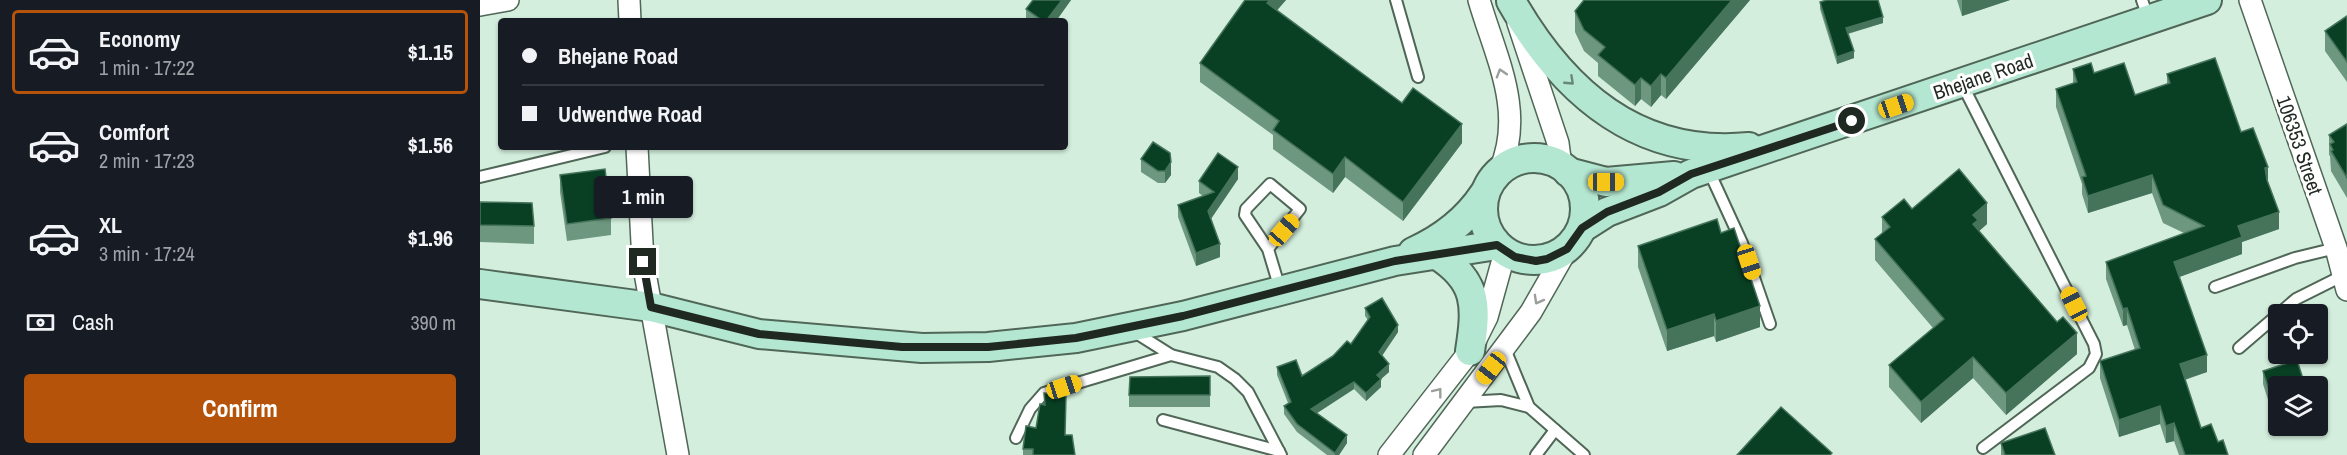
<!DOCTYPE html>
<meta charset="utf-8">
<style>
body{margin:0;font-family:"Archivo Narrow",sans-serif;background:#20242c;color:#f1f3f6;height:100vh;display:flex;flex-direction:column;font-size:22px;white-space:nowrap}
*{box-sizing:border-box;margin:0}
p{font-size:20px;color:#9ea1a6}
.icon{flex:none;width:33px;height:33px;fill:none;stroke:currentColor;stroke-width:2;stroke-linecap:round;stroke-linejoin:round}
.map{position:relative;flex:1;overflow:hidden}
.sheet{display:flex;flex-direction:column;background:#171b24;width:480px}
.sheet>*{flex:none}
.guide{position:absolute;left:18px;top:18px;width:570px;height:132px;border-radius:6px;box-shadow:0 2px 4px #0004;display:grid;align-content:center;height:132px;padding:0 24px;background:#171b24}
.buttons{position:absolute;left:1788px;top:304px;display:grid;gap:12px}
.buttons a{display:grid;place-items:center;width:60px;height:60px;border-radius:6px;background:#171b24;box-shadow:0 2px 4px #0004;font-size:30px}
.end{position:absolute;width:27px;height:27px;margin:-14px;border:8px solid #1f2922;background:#fff;box-shadow:0 0 0 3px #fff}
.from{border-radius:50%}
.bubble{position:absolute;height:42px;border-radius:6px;background:#171b24;box-shadow:0 2px 4px #0004;font-size:20px;font-weight:700;line-height:42px;text-align:center}
.car{position:absolute;width:18px;height:36px;margin:-18px -9px;border-radius:8px;box-shadow:0 0 4px 2px #0007;background:linear-gradient(#f5c518 24%,#345 0 40%,#f5c518 0 76%,#345 0 86%,#f5c518 0)}
.guide b{display:flex;align-items:center;gap:21px;height:57px;font-size:22px}
.guide b+b{border-top:2px solid #363941}
.guide i{width:15px;height:15px;background:#f1f3f6}
ul{padding:10px 0 0;list-style:none}
li{display:flex;align-items:center;gap:18px;height:84px;margin:0 12px 9px;padding:0 12px;border:3px solid transparent;border-radius:6px}
li div{flex:1}
li b{display:block;font-size:22px}
li em{font-style:normal;font-weight:700}
li.selected{border-color:#b45309}
li>.icon{width:54px;height:54px;stroke-width:1.5}
.pay{display:flex;align-items:center;gap:15px;height:66px;padding:0 24px;font-size:22px}
.pay p{margin-inline-start:auto}
.cta{display:flex;gap:12px;margin-top:auto;padding:12px 24px}
.cta a{flex:1;height:69px;border-radius:6px;background:#b45309;color:#fff;font-size:24px;font-weight:700;line-height:69px;text-align:center}
main{display:flex;flex:1;min-height:0}
.map>svg:first-child{display:block}
.lines{fill:none;stroke-linecap:round;stroke-linejoin:round}
.lane-casing{stroke:#506758;stroke-width:14}
.street-casing{stroke:#506758;stroke-width:24}
.secondary-casing{stroke:#506758;stroke-width:32}
.lane{stroke:#fff;stroke-width:10}
.street{stroke:#fff;stroke-width:21}
.secondary{stroke:#b4e7d1;stroke-width:28}
.wall{fill:#6e9780}
.shaded-wall{fill:#46745b}
.building{fill:#094024;stroke:#46745b;stroke-width:1.5}
.oneway{stroke:#9a9f9c}
.oneway2{stroke:#6a887a}
.route{stroke:#1f2922;stroke-width:8}
.labels{text-anchor:middle;dominant-baseline:central;stroke-width:6;stroke-linejoin:round;paint-order:stroke}
.street-label{font-size:20px;fill:#1f2922;stroke:#fff}
</style>
<main>
<section class="sheet">
<ul>
<li class="selected"><svg class="icon" aria-label="car" viewBox="0 0 24 24"><path d="M5 17H2v-5l4-1 3-4h7l3 4 3 1v5h-3M9 17h6M6 11h13"/><circle cx="7" cy="17" r="2"/><circle cx="17" cy="17" r="2"/></svg><div><b>Economy</b><p>1 min · 17:22</p></div><em>$1.15</em></li>
<li><svg class="icon" aria-label="car" viewBox="0 0 24 24"><path d="M5 17H2v-5l4-1 3-4h7l3 4 3 1v5h-3M9 17h6M6 11h13"/><circle cx="7" cy="17" r="2"/><circle cx="17" cy="17" r="2"/></svg><div><b>Comfort</b><p>2 min · 17:23</p></div><em>$1.56</em></li>
<li><svg class="icon" aria-label="car" viewBox="0 0 24 24"><path d="M5 17H2v-5l4-1 3-4h7l3 4 3 1v5h-3M9 17h6M6 11h13"/><circle cx="7" cy="17" r="2"/><circle cx="17" cy="17" r="2"/></svg><div><b>XL</b><p>3 min · 17:24</p></div><em>$1.96</em></li>
</ul>
<div class="pay"><svg class="icon" aria-label="cash" viewBox="0 0 24 24"><path d="M3 7h18v10H3z"/><circle cx="12" cy="12" r="2"/></svg>Cash<p>390 m</p></div>
<div class="cta"><a>Confirm</a></div>
</section>
<div class="map">
<svg width="1867" height="455" viewBox="0 0 1867 455">
<rect width="100%" height="100%" fill="#d3eedc"/>
<g class="lines">
<defs>
<g id="lane">
<path d="M916 0 938 77"/>
<path d="M1662 0 1669 20"/>
<path d="M1482 84 1614 344 1616 354 1609 368 1503 448"/>
<path d="M1228 169 1262 243 1290 324"/>
<path d="M0 177 125 147"/>
<path d="M788 249 820 209 790 184 766 209 765 215 788 249 800 289"/>
<path d="M1735 287 1815 258 1856 248"/>
<path d="M653 331 691 355 738 367 755 379 768 392 801 455"/>
<path d="M1759 348 1816 299 1862 276"/>
<path d="M1025 349 1049 407 1104 455"/>
<path d="M985 402 1021 400 1049 407"/>
<path d="M683 420 799 451"/>
<path d="M536 438 550 409 564 393 691 355"/>
<path d="M1056 455 1075 430"/>
</g>
<g id="street">
<path d="M149 0 150 21"/>
<path d="M999 0C1016 58 1045 111 1020 170"/>
<path d="M1770 0 1856 248 1867 290"/>
<path d="M0 5 28 0"/>
<path d="M1038 23 1078 143 1081 166"/>
<path d="M157 147 163 262 198 455"/>
<path d="M909 455 990 351 1007 317 1025 252"/>
<path d="M944 455 1051 312 1087 249"/>
</g>
<g id="secondary">
<path d="M1031 1C1083 92 1157 158 1269 147"/>
<circle cx="1054" cy="209" r="51"/>
<path d="M1088 172 1126 182 1194 176"/>
<path d="M1102 228 1127 212 1179 192 1211 174 1727 0"/>
<path d="M933 252C962 239 986 221 1004 194"/>
<path d="M957 255C998 281 997 306 990 351"/>
<path d="M0 284 171 307 279 334 442 348 508 347 596 338 703 316 915 261 1017 245"/>
</g>
</defs>
<use href="#lane" class="lane-casing"/>
<use href="#street" class="street-casing"/>
<use href="#secondary" class="secondary-casing"/>
<use href="#lane" class="lane"/>
<use href="#street" class="street"/>
<use href="#secondary" class="secondary"/>
</g>
<g class="wall">
<path d="M553 0H591L576 21H546V9Z"/>
<path d="M765 0H806L797 10 922 103 982 143 923 221 865 177 853 193 793 149V135L720 82V63Z"/>
<path d="M1270 0 1186 99 1181 95 1171 107 1161 99 1155 106 1118 76V63L1104 51 1095 32V11Z"/>
<path d="M1477 0H1530L1482 16Z"/>
<path d="M1340 2 1403 23 1368 34 1374 58 1357 64 1340 9Z"/>
<path d="M1867 16V82L1845 51V31Z"/>
<path d="M1593 69 1614 73 1655 95 1687 84V74L1761 132 1788 182 1799 229 1762 242V254L1699 277 1727 372 1705 380 1721 428 1738 442 1748 455H1699L1694 441 1686 443 1680 424 1639 437 1620 378V361L1655 350 1647 325 1643 326 1626 279V262L1704 233 1683 223 1672 193 1608 213 1602 194V184L1576 107V89L1593 84Z"/>
<path d="M1867 124V198L1851 171 1850 156 1849 155V135Z"/>
<path d="M673 142 691 175 685 183H678L661 172V159Z"/>
<path d="M80 175 131 218V235L87 241 80 192Z"/>
<path d="M758 179 731 219 740 257 716 266 698 217V205L723 196 719 193V181Z"/>
<path d="M0 202 54 226V244L0 242Z"/>
<path d="M1432 209 1507 224 1499 231 1597 354 1526 415 1493 378 1441 423 1409 387V365L1453 328 1395 260V239L1402 234V217Z"/>
<path d="M1241 233 1280 327 1236 342 1234 336 1187 351 1158 267V246Z"/>
<path d="M885 308 918 332 902 356 909 372 901 379V387L886 401 874 389 837 413 867 443 859 455H847L817 432 804 414V406L808 403 797 375V367L822 376 871 344 888 320 885 316Z"/>
<path d="M1783 371 1825 387H1798V406L1791 409 1783 384Z"/>
<path d="M730 376V407H649V395Z"/>
<path d="M564 393 586 435 595 455H543V449L556 428 564 405Z"/>
<path d="M1521 443 1575 455H1521Z"/>
</g>
<g class="shaded-wall">
<path d="M582 0H591L576 21H566Z"/>
<path d="M790 0H806L787 22V3Z"/>
<path d="M1252 0H1270L1186 99V78Z"/>
<path d="M1482 0H1530L1482 16Z"/>
<path d="M1403 17V23L1366 34V28Z"/>
<path d="M1374 51V58L1357 64V57Z"/>
<path d="M1181 74V95L1171 107V86Z"/>
<path d="M1161 78V99L1155 106V85Z"/>
<path d="M982 124V143L923 221V202Z"/>
<path d="M865 157V177L853 193V174Z"/>
<path d="M691 162V175L685 183V171Z"/>
<path d="M758 167V179L728 223V211Z"/>
<path d="M1788 167V184L1785 168Z"/>
<path d="M1672 175V193L1608 213V196Z"/>
<path d="M1507 203V224L1498 232 1493 245V215Z"/>
<path d="M1799 212V229L1762 242V254L1694 279V262L1758 226Z"/>
<path d="M740 244V257L716 266V253Z"/>
<path d="M1280 306V327L1236 342V321Z"/>
<path d="M1647 308V325L1643 326V309Z"/>
<path d="M1234 314V336L1187 351V330Z"/>
<path d="M918 325V332L899 360V352Z"/>
<path d="M1597 333V354L1526 415V393Z"/>
<path d="M1727 355V372L1700 381V364Z"/>
<path d="M1493 357V378L1441 423V402Z"/>
<path d="M909 364V372L901 379V387L886 401V393L897 375Z"/>
<path d="M874 382V389L831 417V409Z"/>
<path d="M1798 394V406L1791 409V396Z"/>
<path d="M1680 406V424L1639 437V420Z"/>
<path d="M1694 423V441L1686 443V426Z"/>
<path d="M867 435V443L859 455H855V453Z"/>
</g>
<g class="building">
<path d="M553 0H582L566 21H563L546 9Z"/>
<path d="M765 0H790L787 3 922 103 933 88 982 124 923 202 865 157 853 174 793 130 799 121 720 63Z"/>
<path d="M1104 0H1252L1186 78 1181 74 1171 86 1161 78 1155 85 1118 55 1125 47 1104 30 1095 11Z"/>
<path d="M1347 0H1398L1403 17 1366 28 1374 51 1357 57 1340 2Z"/>
<path d="M1867 16V62L1845 31Z"/>
<path d="M100 19 101 21H89Z"/>
<path d="M1735 58 1761 132 1773 128 1788 167 1785 168 1787 180 1799 212 1758 226 1762 237 1694 262 1727 355 1700 364 1721 428 1731 424 1738 442 1743 440 1748 455H1705L1694 423 1686 426 1680 406 1639 420 1620 361 1660 348 1647 308 1643 309 1626 262 1724 226 1683 205 1672 175 1608 196 1602 177 1606 176 1576 89 1597 82 1593 69 1611 63 1614 73 1644 63 1655 95 1690 83 1687 74Z"/>
<path d="M1867 124V178L1851 151 1853 150 1850 144 1854 142 1849 135Z"/>
<path d="M673 142 690 153 691 162 685 171H678L661 159Z"/>
<path d="M738 153 758 167 728 211 740 244 716 253 698 205 734 192 719 181Z"/>
<path d="M125 169 131 218 87 224 80 175Z"/>
<path d="M1479 169 1507 203 1493 215 1498 220 1493 224 1577 322 1583 317 1597 333 1526 393 1493 357 1441 402 1409 365 1464 319 1395 239 1410 227 1402 217 1424 199 1432 209Z"/>
<path d="M0 202 52 203 54 226 0 225Z"/>
<path d="M1237 219 1241 233 1254 228 1280 306 1236 321 1234 314 1187 330 1158 246Z"/>
<path d="M902 298 918 325 899 352 909 364 897 375 901 379 886 393 874 382 831 409 867 435 855 453 817 424 804 406 811 402 797 367 816 360 822 376 853 356 867 341 871 344 890 317 885 308Z"/>
<path d="M1817 360 1825 385 1820 387H1798V394L1791 396 1783 371Z"/>
<path d="M730 376V395H649L650 377Z"/>
<path d="M564 393 586 395 585 435H592L595 455H553V449H543L546 426 556 428 560 404 565 405Z"/>
<path d="M1301 407 1352 453 1350 455H1257Z"/>
<path d="M1565 428 1575 455H1525L1521 443Z"/>
</g>
<defs><path id="oneway-chevron" d="M-2-3.5L2.5 0L-2 3.5" fill="none" stroke-width="1.6" stroke-linecap="round" stroke-linejoin="round" transform="scale(1.5)"/></defs>
<g class="oneway">
<use href="#oneway-chevron" transform="translate(1021 73) rotate(-107)"/>
<use href="#oneway-chevron" transform="translate(1058 300) rotate(119)"/>
<use href="#oneway-chevron" transform="translate(958 392) rotate(-52)"/>
</g>
<use class="oneway2" href="#oneway-chevron" transform="translate(1090 81) rotate(43)"/>
<g class="lines">
<path class="route" d="M163 262 171 307 279 334 422 347H508L596 338 703 316 915 261 1017 245 1035 257 1056 261 1067 259 1087 249 1102 228 1127 212 1179 192 1211 174 1372 121"/>
</g>
<g class="labels">
<g class="street-label">
<text transform="translate(1503 76) rotate(-19)">Bhejane Road</text>
<text transform="translate(1820 145) rotate(71)">106353 Street</text>
</g>
</g>
</svg>
<div class="buttons">
<a><svg class="icon" aria-label="locate" viewBox="0 0 24 24"><circle cx="12" cy="12" r="6"/><path d="M12 2v4M12 18v4M2 12h4M18 12h4"/></svg></a>
<a><svg class="icon" aria-label="layers" viewBox="0 0 24 24"><path d="M12 4l9 5-9 5-9-5zM3 14l9 5 9-5"/></svg></a>
</div>
<i class="end from" style="left:1372px;top:121px"></i>
<i class="end" style="left:163px;top:262px"></i>
<div class="bubble" style="left:114px;top:176px;width:99px">1 min</div>
<i class="car" style="left:1416px;top:106px;rotate:71deg"></i>
<i class="car" style="left:1126px;top:182px;rotate:90deg"></i>
<i class="car" style="left:804px;top:230px;rotate:41deg"></i>
<i class="car" style="left:1269px;top:262px;rotate:162deg"></i>
<i class="car" style="left:1594px;top:304px;rotate:333deg"></i>
<i class="car" style="left:1011px;top:368px;rotate:218deg"></i>
<i class="car" style="left:584px;top:387px;rotate:72deg"></i>
<div class="guide">
<b><i class="from"></i>Bhejane Road</b>
<b><i></i>Udwendwe Road</b>
</div>
</div>
</main>
